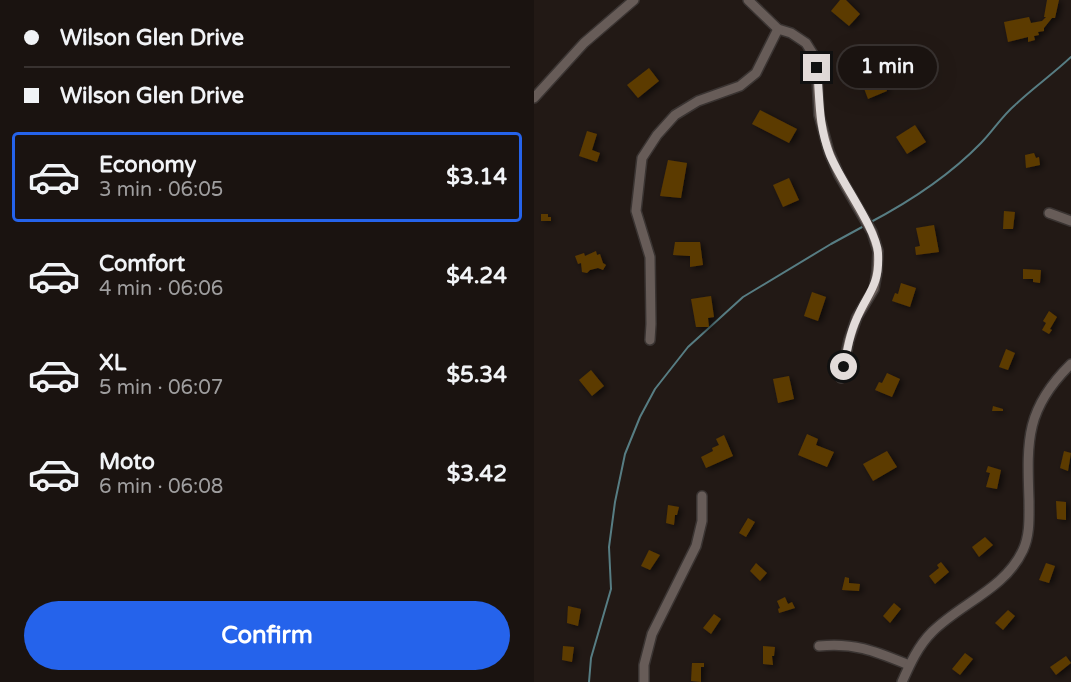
<!DOCTYPE html>
<meta charset="utf-8">
<style>
body{margin:0;font-family:"Varela Round",sans-serif;background:#27201e;color:#f1f3f6;height:100vh;display:flex;flex-direction:column;font-size:22px;white-space:nowrap}
*{box-sizing:border-box;margin:0}
p{font-size:20px;color:#9f9e9f}
.icon{flex:none;width:33px;height:33px;fill:none;stroke:currentColor;stroke-width:2;stroke-linecap:round;stroke-linejoin:round}
.map{position:relative;flex:1;overflow:hidden}
.sheet{display:flex;flex-direction:column;background:#1a1310;width:534px}
.sheet>*{flex:none}
.banner{display:grid;align-content:center;height:132px;padding:0 24px;background:#1a1310}
.end{position:absolute;width:27px;height:27px;margin:-14px;border:8px solid #e2dbd9;background:#111;box-shadow:0 0 0 3px #111}
.from{border-radius:50%}
.bubble{position:absolute;height:42px;border-radius:21px;background:#1a1310;box-shadow:0 6px 24px #0002,0 0 0 2px #383230;font-size:20px;font-weight:700;line-height:42px;text-align:center}
.banner b{display:flex;align-items:center;gap:21px;height:57px;font-size:22px}
.banner b+b{border-top:2px solid #383230}
.banner i{width:15px;height:15px;background:#f1f3f6}
ul{padding:0;list-style:none}
li{display:flex;align-items:center;gap:18px;height:90px;margin:0 12px 9px;padding:0 12px;border:3px solid transparent;border-radius:6px}
li div{flex:1}
li b{display:block;font-size:22px}
li em{font-style:normal;font-weight:700}
li.selected{border-color:#2563eb}
li>.icon{width:54px;height:54px;stroke-width:1.5}
.button{display:flex;gap:12px;margin-top:auto;padding:12px 24px}
.button a{flex:1;height:69px;border-radius:36px;background:#2563eb;color:#fff;font-size:24px;font-weight:700;line-height:69px;text-align:center}
main{display:flex;flex:1;min-height:0}
.map>svg:first-child{display:block}
.lines{fill:none;stroke-linecap:round;stroke-linejoin:round}
.stream{stroke:#577d83;stroke-width:2}
.building{fill:#5c3b03;filter:url(#shadow)}
.minor-casing{stroke:#3a3432;stroke-width:12}
.minor{stroke:#675c58;stroke-width:9}
.route{stroke:#e2dbd9;stroke-width:8}
</style>
<main>
<section class="sheet">
<div class="banner">
<b><i class="from"></i>Wilson Glen Drive</b>
<b><i></i>Wilson Glen Drive</b>
</div>
<ul>
<li class="selected"><svg class="icon" aria-label="car" viewBox="0 0 24 24"><path d="M5 17H2v-5l4-1 3-4h7l3 4 3 1v5h-3M9 17h6M6 11h13"/><circle cx="7" cy="17" r="2"/><circle cx="17" cy="17" r="2"/></svg><div><b>Economy</b><p>3 min · 06:05</p></div><em>$3.14</em></li>
<li><svg class="icon" aria-label="car" viewBox="0 0 24 24"><path d="M5 17H2v-5l4-1 3-4h7l3 4 3 1v5h-3M9 17h6M6 11h13"/><circle cx="7" cy="17" r="2"/><circle cx="17" cy="17" r="2"/></svg><div><b>Comfort</b><p>4 min · 06:06</p></div><em>$4.24</em></li>
<li><svg class="icon" aria-label="car" viewBox="0 0 24 24"><path d="M5 17H2v-5l4-1 3-4h7l3 4 3 1v5h-3M9 17h6M6 11h13"/><circle cx="7" cy="17" r="2"/><circle cx="17" cy="17" r="2"/></svg><div><b>XL</b><p>5 min · 06:07</p></div><em>$5.34</em></li>
<li><svg class="icon" aria-label="car" viewBox="0 0 24 24"><path d="M5 17H2v-5l4-1 3-4h7l3 4 3 1v5h-3M9 17h6M6 11h13"/><circle cx="7" cy="17" r="2"/><circle cx="17" cy="17" r="2"/></svg><div><b>Moto</b><p>6 min · 06:08</p></div><em>$3.42</em></li>
</ul>
<div class="button"><a>Confirm</a></div>
</section>
<div class="map">
<svg width="537" height="682" viewBox="0 0 537 682">
<defs>
<filter id="shadow"><feDropShadow dx="3" dy="2" stdDeviation="3" flood-color="#0009"/></filter>
</defs>
<rect width="100%" height="100%" fill="#221915"/>
<g class="lines">
<g class="stream">
<path d="M335 223C375 202 415 176 447 143 459 131 468 116 481 105 499 88 519 74 537 57"/>
<path d="M55 682 57 658 77 589 75 547 81 502 91 454 106 417 121 389 154 347 209 297 297 244 330 226"/>
</g>
</g>
<g class="building">
<path d="M306 0H312L326 14 315 26 297 11Z"/>
<path d="M513 0H525L521 18H518L510 28V31L504 32 505 35 500 36 501 40 494 42V37L474 42 470 22 495 17 497 23 508 21 512 17H510Z"/>
<path d="M115 68 125 81 104 98 93 85Z"/>
<path d="M345 68 353 91 334 99 325 75Z"/>
<path d="M226 110 263 129 255 143 218 124Z"/>
<path d="M381 125 392 142 373 154 362 137Z"/>
<path d="M53 131 63 134 58 150 66 153 63 162 45 156Z"/>
<path d="M500 153 502 158 505 157 506 165 492 168 491 155Z"/>
<path d="M134 160 153 163 147 198 126 196Z"/>
<path d="M255 178 265 200 249 207 239 185Z"/>
<path d="M470 211 481 212 479 229H469Z"/>
<path d="M7 214H14V217H17V221H7Z"/>
<path d="M400 225 405 252 382 255 381 247 386 246 382 228Z"/>
<path d="M141 242H166L169 265 156 267V256L139 255Z"/>
<path d="M62 251 63 255 66 254 69 263 72 265 69 270 64 268 56 270 53 273 48 272 47 263 44 264 41 256 50 253 51 256Z"/>
<path d="M489 269 507 270 506 283 499 282V279H489Z"/>
<path d="M367 283 382 288 376 307 358 301 361 293 364 294Z"/>
<path d="M278 292 292 297 284 321 270 316Z"/>
<path d="M177 296 180 317 174 318 175 327H162L157 299Z"/>
<path d="M515 311 523 317 516 329 518 330 515 334 508 330 512 323 509 321Z"/>
<path d="M472 349 481 353 474 370 465 367Z"/>
<path d="M57 370 70 386 58 396 45 380Z"/>
<path d="M353 373 366 379 358 397 341 390 345 382 348 383Z"/>
<path d="M255 376 260 399 244 403 239 379Z"/>
<path d="M459 406 469 409V411H458Z"/>
<path d="M273 434 284 439 282 445 300 452 293 467 264 455Z"/>
<path d="M190 435 199 456 172 468 167 457 179 451 178 448 185 445 182 439Z"/>
<path d="M353 451 363 467 339 481 329 464Z"/>
<path d="M530 451 537 453 534 471 526 468Z"/>
<path d="M454 466 467 470 463 489 452 487 456 473 452 472Z"/>
<path d="M522 501 532 502V520L523 519Z"/>
<path d="M134 505 145 507 143 515H141L140 525 132 523Z"/>
<path d="M214 518 221 522 212 537 205 533Z"/>
<path d="M451 537 459 545 445 557 438 547Z"/>
<path d="M115 550 126 555 116 570 107 566Z"/>
<path d="M407 562 415 572 401 584 395 576 405 568 403 565Z"/>
<path d="M222 563 233 573 226 581 216 571Z"/>
<path d="M512 563 521 566 515 583 505 580Z"/>
<path d="M311 577 315 578V583L326 584 325 591 308 590Z"/>
<path d="M251 597 254 604 258 602 261 608 245 613 244 609 246 608 243 601Z"/>
<path d="M360 603 367 609 356 623 349 616Z"/>
<path d="M34 606 47 609 44 626 33 623Z"/>
<path d="M474 610 481 616 469 630 461 623Z"/>
<path d="M180 614 187 619 177 634 169 628Z"/>
<path d="M29 646 40 647 38 662 28 660Z"/>
<path d="M229 646 241 647 240 656H238L239 665 229 664Z"/>
<path d="M431 653 439 659 426 675 418 669Z"/>
<path d="M532 656 537 663 522 675 516 667Z"/>
<path d="M158 663H170V667H167V682L157 681Z"/>
</g>
<g class="lines">
<defs>
<g id="minor">
<path d="M214 0 244 29 257 33 272 43 282 59 285 115 295 152 305 175 338 232 344 251 343 272 340 289 323 317 315 340 307 378"/>
<path d="M0 98 50 43 100 0"/>
<path d="M515 213 537 221"/>
<path d="M116 340 117 324 116 257 102 211 108 158 123 135 141 115 164 101 206 86 222 73 244 29"/>
<path d="M285 646C321 642 343 652 375 665"/>
<path d="M110 682V665L118 634 162 546 168 521V496"/>
<path d="M368 682C376 664 384 646 398 632 427 603 471 589 489 550 496 535 495 518 495 501 493 441 491 409 537 364"/>
</g>
</defs>
<use href="#minor" class="minor-casing"/>
<use href="#minor" class="minor"/>
</g>
<g class="lines">
<path class="route" d="M283 68C286 100 284 124 296 155 307 182 342 228 344 253 346 286 334 292 323 318 316 333 313 350 310 367"/>
</g>
</svg>
<i class="end from" style="left:310px;top:367px"></i>
<i class="end" style="left:283px;top:68px"></i>
<div class="bubble" style="left:304px;top:46px;width:99px">1 min</div>
</div>
</main>
